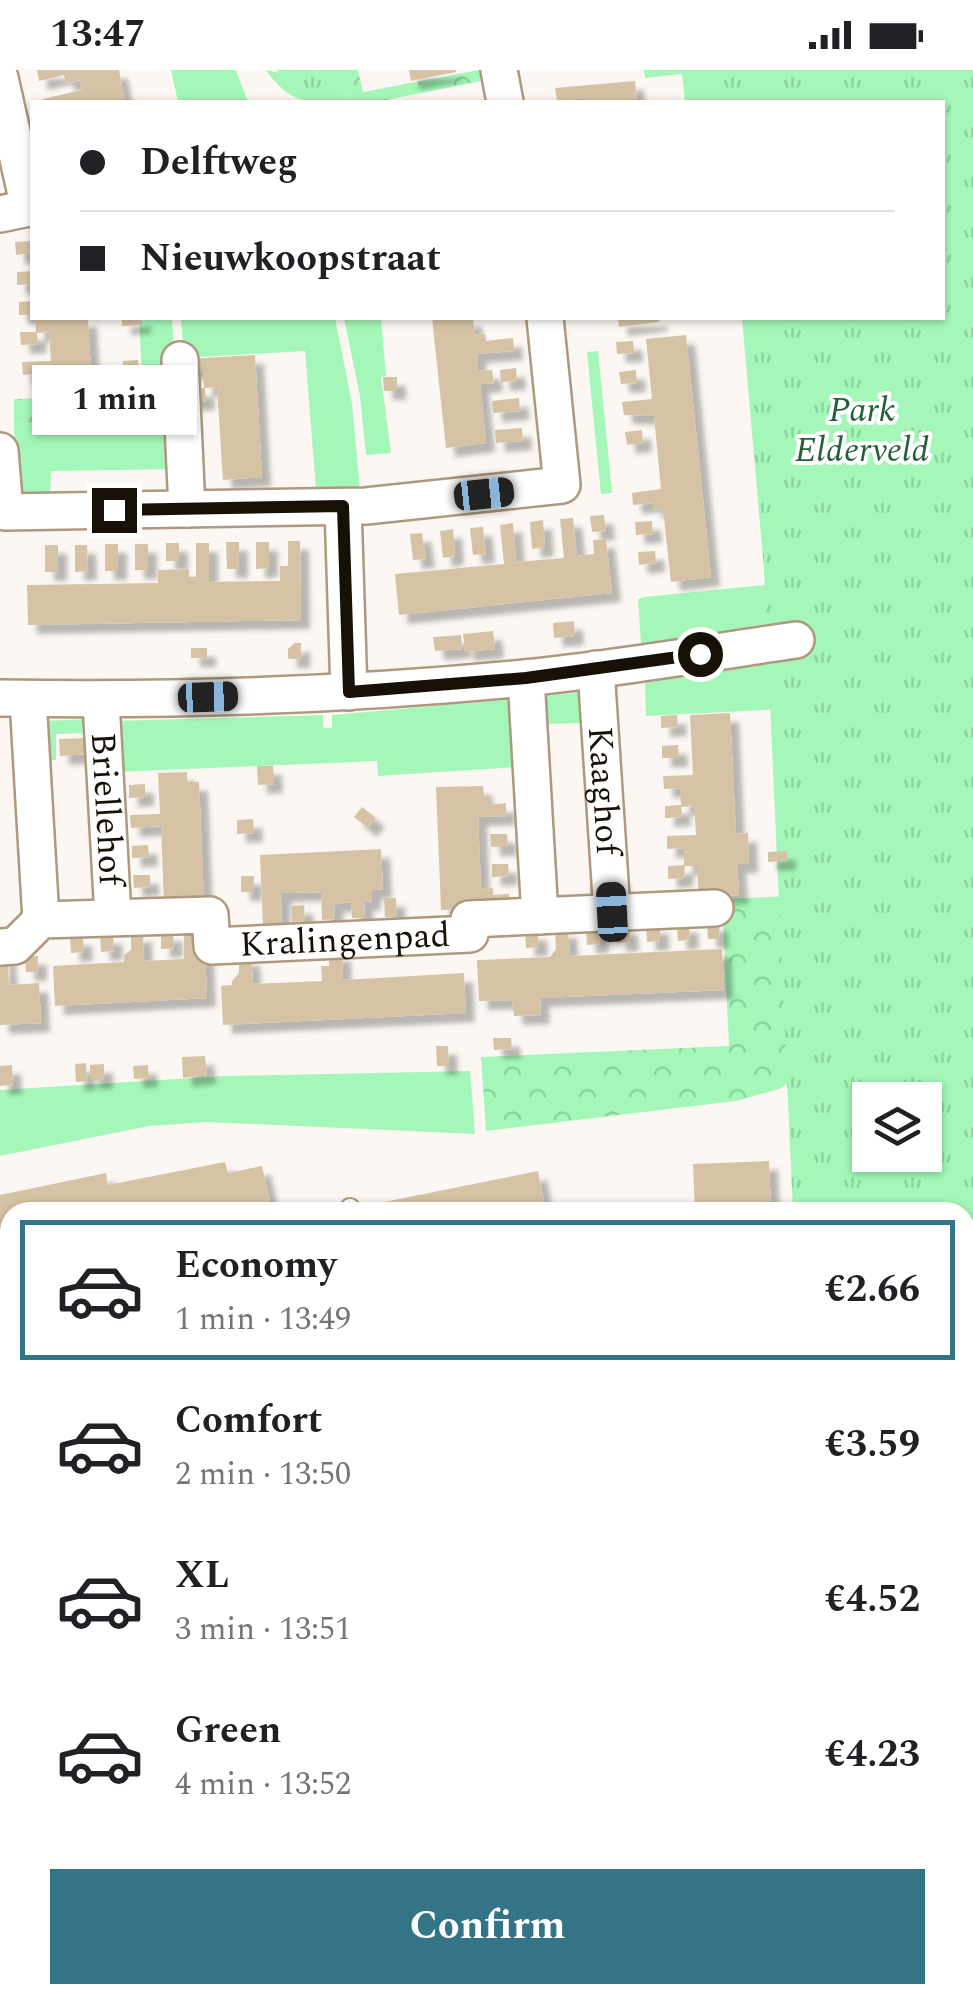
<!DOCTYPE html>
<meta charset="utf-8">
<style>
body{margin:0;font-family:Spectral,serif;background:#f6f6f6;color:#202124;height:100vh;display:flex;flex-direction:column;font-size:38px;white-space:nowrap}
*{box-sizing:border-box;margin:0}
p{font-size:32px;color:#757577}
.icon{flex:none;width:55px;height:55px;fill:none;stroke:currentColor;stroke-width:2;stroke-linecap:round;stroke-linejoin:round}
.map{position:relative;flex:1;overflow:hidden}
.sheet{position:absolute;left:0px;top:1132px;width:975px;height:802px;display:flex;flex-direction:column;background:#fff;border-radius:30px 30px 0 0;box-shadow:0 2px 8px #0004}
.sheet>*{flex:none}
.top-card{position:absolute;left:30px;top:30px;width:915px;height:220px;border-radius:0px;box-shadow:0 2px 8px #0004;display:grid;align-content:center;height:220px;padding:0 50px;background:#fff}
.controls{position:absolute;left:852px;top:1012px;display:grid;gap:20px}
.controls a{display:grid;place-items:center;width:90px;height:90px;border-radius:0px;background:#fff;box-shadow:0 2px 8px #0004;font-size:50px}
.end{position:absolute;width:45px;height:45px;margin:-22px;border:12px solid #171006;background:#fff;box-shadow:0 0 0 5px #fff}
.from{border-radius:50%}
.bubble{position:absolute;height:70px;border-radius:0px;background:#fff;box-shadow:0 2px 8px #0004;font-size:32px;font-weight:700;line-height:70px;text-align:center}
.car{position:absolute;width:30px;height:60px;margin:-30px -15px;border-radius:12px;box-shadow:0 0 8px 2px #0007;background:linear-gradient(#222 24%,#8ab4d8 0 40%,#222 0 76%,#8ab4d8 0 86%,#222 0)}
.top-card b{display:flex;align-items:center;gap:35px;height:95px;font-size:38px}
.top-card b+b{border-top:2px solid #e0e0e0}
.top-card i{width:25px;height:25px;background:#202124}
ul{padding:18px 0 0;list-style:none}
li{display:flex;align-items:center;gap:30px;height:140px;margin:0 20px 15px;padding:0 30px;border:5px solid transparent;border-radius:0px}
li div{flex:1}
li b{display:block;font-size:38px}
li em{font-style:normal;font-weight:700}
li.selected{border-color:#337487}
li>.icon{width:90px;height:90px;stroke-width:1.5}
.button{display:flex;gap:20px;margin-top:auto;padding:20px 50px}
.button a{flex:1;height:115px;border-radius:0px;background:#337487;color:#fff;font-size:40px;font-weight:700;line-height:115px;text-align:center}
.status{display:flex;justify-content:space-between;align-items:center;height:70px;padding:0 50px;background:#fff;direction:ltr}
.status svg{height:28px;fill:currentColor}
.map>svg:first-child{display:block}
.grass{fill:#a4f7b9}
.forest{fill:url(#forest-crowns)}
.park{fill:url(#park-tufts);fill-rule:evenodd}
.building{fill:#d6c3a5;filter:url(#shadow)}
.lines{fill:none;stroke-linecap:round;stroke-linejoin:round}
.lane-casing{stroke:#ae997e;stroke-width:22}
.street-casing{stroke:#ae997e;stroke-width:40}
.secondary-casing{stroke:#ae997e;stroke-width:55}
.primary-casing{stroke:#ae997e;stroke-width:60}
.lane{stroke:#fff;stroke-width:18}
.street{stroke:#fff;stroke-width:35}
.secondary{stroke:#fff;stroke-width:50}
.primary{stroke:#fff;stroke-width:55}
.route{stroke:#171006;stroke-width:12}
.labels{text-anchor:middle;dominant-baseline:central;stroke-width:8;stroke-linejoin:round;paint-order:stroke}
.park-label{font-size:35px;font-style:italic;fill:#226036;stroke:#fff}
.street-label{font-size:35px;fill:#171006;stroke:#fff}
</style>
<div class="status"><b>13:47</b><svg viewBox="0 0 49 12"><path d="M0 12V9h3v3zM5 12V6h3v6zM10 12V3h3v9zM15 12V0h3v12zM26 1h20v11H26zM47 4h2v5h-2z"/></svg></div>
<div class="map">
<svg width="973" height="1933" viewBox="0 0 973 1933">
<defs>
<pattern id="forest-crowns" width="20" height="18" patternUnits="userSpaceOnUse" patternTransform="scale(2.5)"><rect width="20" height="18" fill="#a4f7b9"/><path d="M2 6a3 3 0 1 1 6 0M12 15a3 3 0 1 1 6 0" fill="none" stroke="#8cd39e"/></pattern>
<pattern id="park-tufts" width="24" height="20" patternUnits="userSpaceOnUse" patternTransform="scale(2.5)"><rect width="24" height="20" fill="#a4f7b9"/><path d="M3 7l-1-3M5 7V3M7 7l1-3M15 17l-1-3M17 17v-4M19 17l1-3" fill="none" stroke="#8cd39e"/></pattern>
<filter id="shadow"><feDropShadow dx="9" dy="9" stdDeviation="2.5" flood-color="#0004"/></filter>
</defs>
<rect width="100%" height="100%" fill="#fcf7f2"/>
<g class="grass">
<path d="M171 0H236L248 32H178Z"/>
<path d="M266 0 334 15 313 0H327L352 32C311 32 292 37 266 0Z"/>
<path d="M139 248H172L177 323 143 325Z"/>
<path d="M181 248H335L352 334 360 419 316 420 305 281 184 288Z"/>
<path d="M344 248H381L386 306 381 307 391 383 366 385 360 326Z"/>
<path d="M598 281 612 423 601 424 587 282Z"/>
<path d="M178 349 181 399 51 401 50 425 20 426 16 416 14 354Z"/>
<path d="M839 503 822 545 641 575 638 529 645 527 764 515Z"/>
<path d="M778 592 781 639 646 646 645 613Z"/>
<path d="M584 622 585 653 539 654 538 627Z"/>
<path d="M515 629 517 697 378 706 377 691 114 702 113 651 323 645V658H332V645Z"/>
<path d="M89 649V663L56 664V690H44L43 651Z"/>
<path d="M470 1001 475 1064 208 1052 149 1056 0 1086V1020L225 1006Z"/>
<path d="M965 1636 973 1638V1739L965 1755Z"/>
<path d="M0 1812 10 1816V1925H269L285 1933H0Z"/>
</g>
<g class="forest">
<path d="M327 0H358L363 22 479 0 481 11 376 32H352Z"/>
<path d="M177 323 178 349 14 354V329Z"/>
<path d="M792 826 804 1004 779 1019 736 1031 486 1061 481 987 729 976 722 829Z"/>
</g>
<g class="park">
<path d="M276 0H313L334 15 328 29 301 24Z"/>
<path d="M644 0H973V1605L965 1604V1142H793L764 500 742 248H942V32H685L682 4 645 8ZM870 1030H925V1085H870Z"/>
</g>
<g class="building">
<path d="M37 0H119L125 32H43V29L82 20 80 10 66 13 64 5 39 11Z"/>
<path d="M409 0H456V2L411 11Z"/>
<path d="M635 11 637 32H584V28L557 31 555 18Z"/>
<path d="M32 171V183L16 185 15 172Z"/>
<path d="M32 201V214L17 215V202Z"/>
<path d="M32 231V245H19V232Z"/>
<path d="M35 248H88L92 320 53 322 52 311 39 312 38 304 23 305 22 292 51 291 49 262 37 263 38 274 21 275 20 262H36Z"/>
<path d="M122 248H142V255L122 256Z"/>
<path d="M432 248H473L475 265 485 264 486 271 513 268 514 281 477 284 478 301 492 300 494 313 480 314 486 373 446 378Z"/>
<path d="M618 248H659V252L619 257Z"/>
<path d="M686 265 711 507 671 512 663 439 653 440V433L633 435 632 423 661 419 654 346 624 345 622 332 652 329 646 269Z"/>
<path d="M633 271 634 283 617 284 616 272Z"/>
<path d="M255 285 262 407 223 410 217 317 205 318 206 331 189 332 188 319 204 318 203 301H188L187 289Z"/>
<path d="M138 290 139 300 123 301V291Z"/>
<path d="M516 298 517 311 501 312 500 300Z"/>
<path d="M636 300 637 313 621 314 619 302Z"/>
<path d="M383 307H397V321H384Z"/>
<path d="M519 328 520 341 493 343 492 331Z"/>
<path d="M522 358 523 371 496 373 495 360Z"/>
<path d="M642 360 643 373 627 375 625 362Z"/>
<path d="M604 445 606 461 592 462 590 446Z"/>
<path d="M573 448 577 486 594 484 593 470 606 469 612 523 399 545 395 504 504 494 500 455 513 453 516 492 564 488 560 449Z"/>
<path d="M543 450 545 477 532 479 530 452Z"/>
<path d="M652 451 653 464 636 465 635 452Z"/>
<path d="M483 457 486 484 473 485 470 458Z"/>
<path d="M453 459 455 486 443 488 440 461Z"/>
<path d="M422 463 426 489 413 490 410 464Z"/>
<path d="M288 471H300L301 550 28 555 27 515 158 513V500L189 499V507H196V473H209V512L280 511V496H288Z"/>
<path d="M226 472H239V499H227Z"/>
<path d="M256 472H269V498L256 499Z"/>
<rect x="166" y="473" width="13" height="18"/>
<rect x="105" y="474" width="13" height="27"/>
<rect x="135" y="474" width="13" height="26"/>
<rect x="45" y="475" width="13" height="27"/>
<path d="M75 475H87L88 501 75 502Z"/>
<path d="M655 481 656 493 639 495 638 482Z"/>
<path d="M574 551 575 566 554 568 553 553Z"/>
<path d="M493 561 495 579 465 582 463 564Z"/>
<path d="M461 565 462 579 435 581 433 567Z"/>
<path d="M295 573H301V589H288V579Z"/>
<rect x="191" y="578" width="16" height="10"/>
<path d="M730 643 736 764 748 763 749 794H737L739 825 699 827 697 796H685L684 808 668 809V796L684 795V778L667 779V766L696 765 694 736 681 737 680 718 664 719 663 706 693 705 690 645Z"/>
<path d="M677 645 678 657 661 658V646Z"/>
<path d="M85 668 86 684 60 686 59 669Z"/>
<path d="M678 675 679 688H662V676Z"/>
<path d="M257 696H273L274 714 258 715Z"/>
<path d="M187 702V712H199L204 834 164 836 161 756 131 758 130 745 160 744 158 703Z"/>
<path d="M145 714V727L129 728V715Z"/>
<path d="M483 716 484 727H490V735L506 733V746L478 747 481 819 493 818V825L509 824 510 837 441 840 436 717Z"/>
<path d="M681 735 682 747 665 748V736Z"/>
<path d="M362 737 376 748 368 758 354 747Z"/>
<path d="M253 749 254 763 237 764V750Z"/>
<path d="M490 764H507L508 777H491Z"/>
<path d="M148 775 149 787 132 788V776Z"/>
<path d="M381 779 383 819 372 820V831L364 832 365 848H352L351 832 334 834 335 849 322 850 321 822 282 823 281 865 267 866 266 856H263L260 785Z"/>
<path d="M787 781V791L768 792V782Z"/>
<path d="M492 794H508L509 806 492 807Z"/>
<path d="M133 805H150V817L134 818Z"/>
<rect x="241" y="806" width="13" height="16"/>
<path d="M384 828H396L397 847H385Z"/>
<path d="M304 835 305 851 292 852 291 836Z"/>
<path d="M719 852 720 869H708L707 853Z"/>
<path d="M677 854H689L690 870 678 871Z"/>
<path d="M646 855H660V871L647 872Z"/>
<path d="M629 856 630 872 617 873 616 857Z"/>
<path d="M598 858 600 874 587 875 586 859Z"/>
<path d="M568 859 570 886 722 879 724 920 540 928 541 945 514 946 512 930 479 931 477 890 550 887 556 879 555 860Z"/>
<path d="M204 861 207 928 55 936 53 896 124 892V885L131 880V864L143 863 144 891 184 889V862Z"/>
<path d="M538 861 539 877 526 878 525 862Z"/>
<path d="M173 862 174 878 161 879V863Z"/>
<path d="M100 865H113L114 881 101 882Z"/>
<path d="M70 867H83L84 882 71 883Z"/>
<path d="M342 882 343 910 464 903 466 943 223 955 221 916 232 915V911L239 903V887H251L253 914 322 911 321 896H329V883Z"/>
<path d="M0 884H7L9 915 39 913 41 953 0 955Z"/>
<path d="M25 886H38V902H26Z"/>
<path d="M493 968H511L512 979 494 980Z"/>
<path d="M436 976H448L449 996H437Z"/>
<path d="M205 986 207 1005 183 1008 182 987Z"/>
<path d="M86 993 87 1011 76 1012 75 994Z"/>
<path d="M104 994V1010H90V995Z"/>
<path d="M12 995 13 1015 0 1016V996Z"/>
<path d="M148 995 149 1008 134 1009 133 996Z"/>
<path d="M769 1091 771 1142H695L693 1094Z"/>
<path d="M225 1092 228 1103 262 1096 272 1142H10V1245L0 1247V1125L106 1103 108 1115Z"/>
<path d="M538 1101 546 1142H365L364 1136Z"/>
<path d="M0 1428 10 1431V1497L1 1522Z"/>
</g>
<g class="lines">
<defs>
<path id="lane" d="M350 1138 351 1142"/>
<g id="street">
<path d="M499 0 505 32"/>
<path d="M0 8 29 138 0 144"/>
<path d="M180 290 187 439"/>
<path d="M0 381 5 442 366 436 562 415 545 248"/>
<path d="M343 437 349 622"/>
<path id="s1" d="M596 599 612 842"/>
<path d="M526 608 540 846"/>
<path d="M0 628C175 631 351 625 525 608 616 599 706 583 796 570"/>
<path d="M28 629 41 850"/>
<path id="s2" d="M101 631 113 847"/>
<path id="s3" d="M0 877 15 876 41 850 210 845 212 876 470 864 469 849 715 838"/>
<path d="M0 1307 10 1306"/>
</g>
<g id="secondary">
<path d="M965 1832 973 1815"/>
<path d="M918 1933 921 1925"/>
</g>
<g id="primary">
<path d="M0 1678 10 1681"/>
<path d="M0 1748 10 1751"/>
<path d="M449 1925 465 1933"/>
<path d="M668 1925 687 1933"/>
</g>
</defs>
<use href="#lane" class="lane-casing"/>
<use href="#street" class="street-casing"/>
<use href="#secondary" class="secondary-casing"/>
<use href="#primary" class="primary-casing"/>
<use href="#lane" class="lane"/>
<use href="#street" class="street"/>
<use href="#secondary" class="secondary"/>
<use href="#primary" class="primary"/>
</g>
<g class="lines">
<path class="route" d="M114 440 343 436 349 622 526 608 700 584"/>
</g>
<g class="labels">
<g class="park-label">
<text x="862" y="340">Park<tspan x="862" dy="40">Elderveld</tspan></text>
</g>
<g class="street-label">
<text stroke="none"><textPath href="#s1" startOffset="122">Kaaghof</textPath></text>
<text stroke="none"><textPath href="#s2" startOffset="108">Briellehof</textPath></text>
<text stroke="none"><textPath href="#s3" startOffset="385">Kralingenpad</textPath></text>
</g>
</g>
</svg>
<div class="controls">
<a><svg class="icon" aria-label="layers" viewBox="0 0 24 24"><path d="M12 4l9 5-9 5-9-5zM3 14l9 5 9-5"/></svg></a>
</div>
<i class="end from" style="left:700px;top:584px"></i>
<i class="end" style="left:114px;top:440px"></i>
<div class="bubble" style="left:32px;top:295px;width:165px">1 min</div>
<i class="car" style="left:484px;top:424px;rotate:84deg"></i>
<i class="car" style="left:208px;top:627px;rotate:88deg"></i>
<i class="car" style="left:612px;top:842px;rotate:357deg"></i>
<div class="top-card">
<b><i class="from"></i>Delftweg</b>
<b><i></i>Nieuwkoopstraat</b>
</div>
<section class="sheet">
<ul>
<li class="selected"><svg class="icon" aria-label="car" viewBox="0 0 24 24"><path d="M5 17H2v-5l4-1 3-4h7l3 4 3 1v5h-3M9 17h6M6 11h13"/><circle cx="7" cy="17" r="2"/><circle cx="17" cy="17" r="2"/></svg><div><b>Economy</b><p>1 min · 13:49</p></div><em>€2.66</em></li>
<li><svg class="icon" aria-label="car" viewBox="0 0 24 24"><path d="M5 17H2v-5l4-1 3-4h7l3 4 3 1v5h-3M9 17h6M6 11h13"/><circle cx="7" cy="17" r="2"/><circle cx="17" cy="17" r="2"/></svg><div><b>Comfort</b><p>2 min · 13:50</p></div><em>€3.59</em></li>
<li><svg class="icon" aria-label="car" viewBox="0 0 24 24"><path d="M5 17H2v-5l4-1 3-4h7l3 4 3 1v5h-3M9 17h6M6 11h13"/><circle cx="7" cy="17" r="2"/><circle cx="17" cy="17" r="2"/></svg><div><b>XL</b><p>3 min · 13:51</p></div><em>€4.52</em></li>
<li><svg class="icon" aria-label="car" viewBox="0 0 24 24"><path d="M5 17H2v-5l4-1 3-4h7l3 4 3 1v5h-3M9 17h6M6 11h13"/><circle cx="7" cy="17" r="2"/><circle cx="17" cy="17" r="2"/></svg><div><b>Green</b><p>4 min · 13:52</p></div><em>€4.23</em></li>
</ul>
<div class="button"><a>Confirm</a></div>
</section>
</div>
